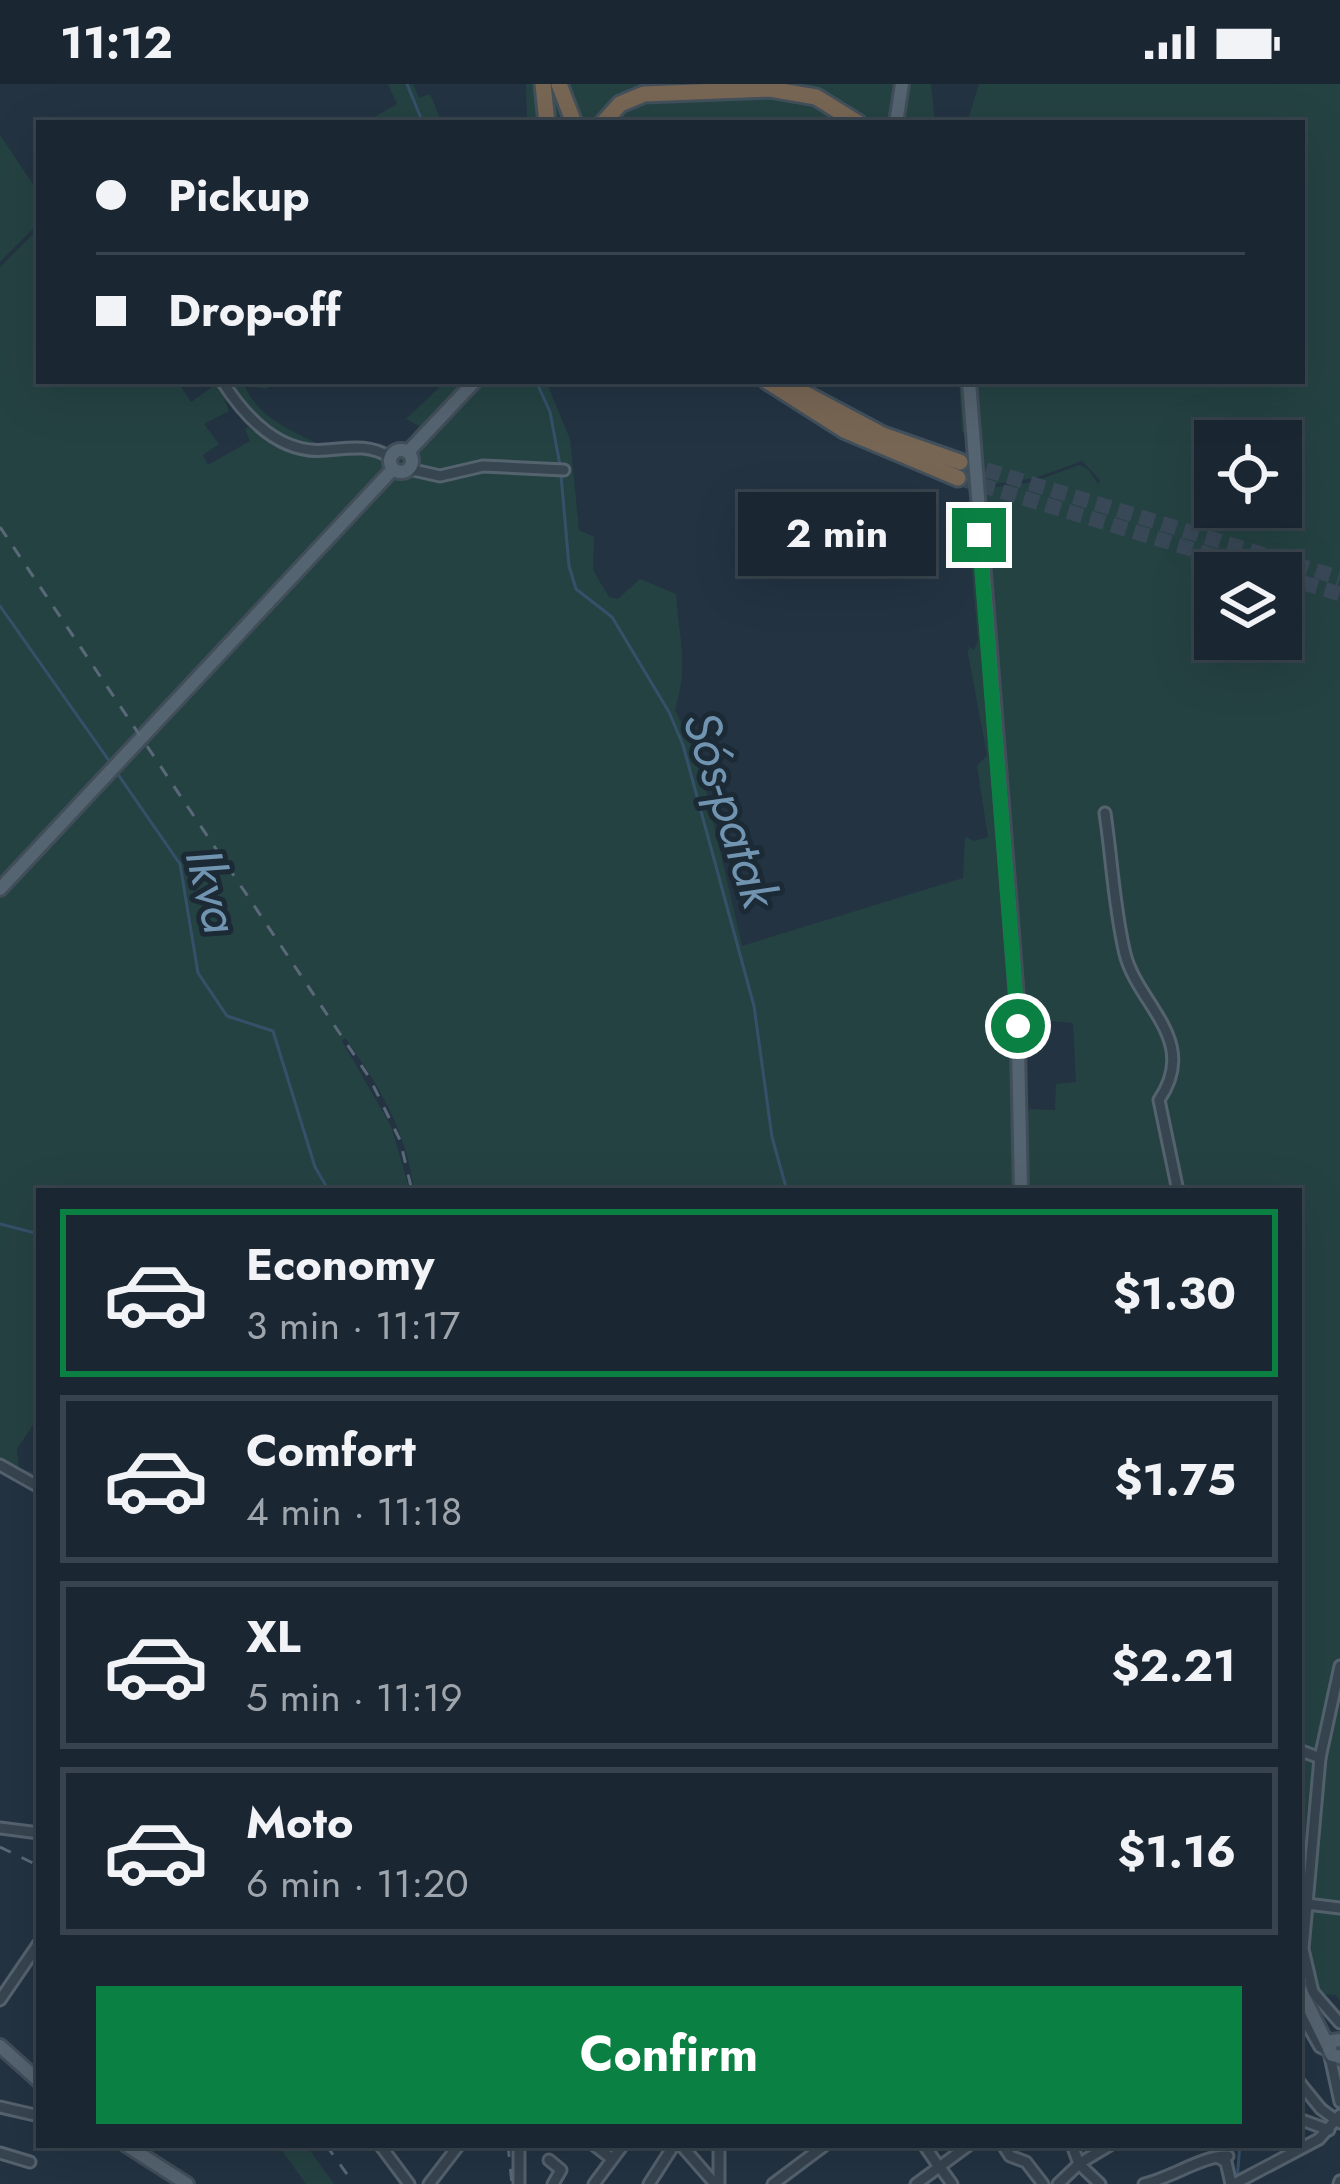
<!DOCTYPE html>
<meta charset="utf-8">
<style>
body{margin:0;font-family:Jost,sans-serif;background:#232e3a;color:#f1f3f6;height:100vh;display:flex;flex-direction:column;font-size:45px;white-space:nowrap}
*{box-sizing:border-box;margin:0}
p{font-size:39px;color:#9fa5ac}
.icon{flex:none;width:66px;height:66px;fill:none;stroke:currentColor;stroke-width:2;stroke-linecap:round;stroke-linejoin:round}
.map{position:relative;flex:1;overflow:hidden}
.sheet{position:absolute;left:36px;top:1104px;width:1266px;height:960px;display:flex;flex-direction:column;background:#1a2632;border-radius:0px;box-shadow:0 12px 48px #0002,0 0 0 3px #38434d}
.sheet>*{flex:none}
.hud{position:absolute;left:36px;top:36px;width:1269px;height:264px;border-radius:0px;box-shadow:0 12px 48px #0002,0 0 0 3px #38434d;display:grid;align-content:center;height:264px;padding:0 60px;background:#1a2632}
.buttons{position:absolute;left:1194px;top:336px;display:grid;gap:24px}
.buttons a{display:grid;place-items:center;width:108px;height:108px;border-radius:0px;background:#1a2632;box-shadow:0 12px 48px #0002,0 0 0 3px #38434d;font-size:60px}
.end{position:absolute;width:54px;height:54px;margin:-27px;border:15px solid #0b8043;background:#fff;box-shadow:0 0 0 6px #fff}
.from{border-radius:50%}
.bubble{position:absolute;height:84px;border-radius:0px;background:#1a2632;box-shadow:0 12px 48px #0002,0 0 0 3px #38434d;font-size:39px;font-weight:700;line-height:84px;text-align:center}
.hud b{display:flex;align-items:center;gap:42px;height:114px;font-size:45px}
.hud b+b{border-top:3px solid #38434d}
.hud i{width:30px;height:30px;background:#f1f3f6}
ul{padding:21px 0 0;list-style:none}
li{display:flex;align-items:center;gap:36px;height:168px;margin:0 24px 18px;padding:0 36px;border:6px solid #38434d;border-radius:0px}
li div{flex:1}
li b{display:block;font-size:45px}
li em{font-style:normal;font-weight:700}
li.active{border-color:#0b8043}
li>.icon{width:108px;height:108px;stroke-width:1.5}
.action{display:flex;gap:24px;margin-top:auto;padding:24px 60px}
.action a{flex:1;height:138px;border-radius:0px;background:#0b8043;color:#fff;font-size:48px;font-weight:700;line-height:138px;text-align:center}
.status{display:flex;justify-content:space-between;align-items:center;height:84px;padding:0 60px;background:#1a2632;direction:ltr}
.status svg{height:33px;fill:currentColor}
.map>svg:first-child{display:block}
.green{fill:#254243;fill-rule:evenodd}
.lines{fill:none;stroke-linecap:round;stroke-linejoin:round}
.stream{stroke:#35516a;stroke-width:3}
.highway-tunnel{stroke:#394857;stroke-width:15;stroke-dasharray:15 8;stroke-linecap:butt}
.minor-casing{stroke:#55636f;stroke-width:15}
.major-casing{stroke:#414e5a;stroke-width:18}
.highway-casing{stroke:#42505c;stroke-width:21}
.minor{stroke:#374551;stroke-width:9}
.major{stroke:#556471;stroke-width:12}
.highway{stroke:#786654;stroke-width:15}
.rail{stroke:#596978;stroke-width:3;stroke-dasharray:12 12;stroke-linecap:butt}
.route{stroke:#0b8043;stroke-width:15}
.labels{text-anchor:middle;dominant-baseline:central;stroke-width:10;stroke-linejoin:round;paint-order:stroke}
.water-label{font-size:51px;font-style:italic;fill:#7194b1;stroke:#1c2a36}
</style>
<div class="status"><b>11:12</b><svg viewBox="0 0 49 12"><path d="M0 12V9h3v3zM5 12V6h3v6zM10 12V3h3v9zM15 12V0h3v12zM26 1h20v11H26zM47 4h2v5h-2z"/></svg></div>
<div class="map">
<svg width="1340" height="2100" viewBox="0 0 1340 2100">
<rect width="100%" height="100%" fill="#233342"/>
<g class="green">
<path d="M388 0H413L419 14 430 10 442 39H364L397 20Z"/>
<path d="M526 0H931L935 39H527Z"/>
<path d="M979 0H1340V1818L1303 1814 1299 1844V1107H1025L1024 1047 1029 1025 1055 1026 1056 1000 1076 998 1073 939 1041 936 1025 916 1020 897 981 405 1033 398 1079 381 1088 385 1098 400 1100 396 1082 377 1035 394 981 402 975 297H1302V39H967ZM1215 357H1281V423H1215ZM1215 489H1281V555H1215Z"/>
<path d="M0 51 39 109V139L0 178Z"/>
<path d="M39 144V297H177L191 318 218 299 229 327 204 340 219 360 203 371 208 381 250 357 245 345 248 343 286 367 321 374C343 360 367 369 392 374L419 342 406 335 446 297H546L570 355 579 446 594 453 593 486 609 513 618 515 640 495 676 510C679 557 689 578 675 626L698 671 742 862 963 794 965 753 974 757 988 753 977 682 987 671 968 570 969 563 974 566 978 556 966 421 973 411 969 351 962 348 959 297H965L1016 929 1015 1107H414C407 1048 379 1001 345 954L342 957 391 1042 410 1107H39V1332L17 1365 19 1385 33 1388 32 1393 39 1396V1410L0 1387V183Z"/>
<path d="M247 297H275L266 305 244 301C259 334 289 346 321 361L320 365C280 363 256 334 231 306Z"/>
<path d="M1310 1824 1340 1827V1917L1336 1911 1315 1910 1306 1880Z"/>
<path d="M278 2061H306L334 2100H306Z"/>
</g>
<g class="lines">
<g class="stream">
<path d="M407 0 423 39"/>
<path d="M536 297 550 328 560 381"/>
<path d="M561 391 569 482 576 505 612 533 669 628 683 661 754 922 772 1053 787 1107"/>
<path d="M0 522 110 678"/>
<path d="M115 686 180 780 198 889 227 932 273 947 315 1083 329 1107"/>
<path d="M0 1140 39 1150"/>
<path d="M1237 2095 1240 2061"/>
</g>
<g class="highway-tunnel">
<path d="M964 379 1340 494"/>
<path d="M958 394 1270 489"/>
<path d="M1281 492 1340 510"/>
</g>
<defs>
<g id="minor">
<path d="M222 297C245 333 279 371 326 366 350 364 369 360 390 373"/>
<path d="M409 385 440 392 483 382 564 386"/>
<path d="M1105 729C1112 776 1114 824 1125 870 1138 921 1200 956 1159 1016L1178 1107"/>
<path d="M0 1381 39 1403"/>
<path d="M1340 1582 1320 1674 1303 1865 1313 1908 1340 1939"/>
<path d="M1299 1666 1320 1674"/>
<path d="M0 1744 39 1749"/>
<path d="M1307 1820 1340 1824"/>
<path d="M0 1916 39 1859"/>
<path d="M1299 1926 1320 1963 1329 1967"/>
<path d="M1329 1968 1340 2018"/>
<path d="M1299 1998 1321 2025 1340 2039"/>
<path d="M0 2023 39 2032"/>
<path d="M1299 2035 1329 2046"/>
<path d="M380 2061 409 2100"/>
<path d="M519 2061V2100"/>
<path d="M594 2061 612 2075"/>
<path d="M681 2061 715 2100"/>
<path d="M719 2061V2100"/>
<path d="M924 2061 939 2083"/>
<path d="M1003 2061 1010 2072 1026 2078 1043 2100"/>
<path d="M0 2069 30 2078"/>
<path d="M1219 2074 1226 2078 1231 2100"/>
<path d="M549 2076 561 2086 553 2100"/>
<path d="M1080 2079 1110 2061"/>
<path d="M1079 2080 1100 2100"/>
<path d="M942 2086 952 2100"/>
<path d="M429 2100 459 2061"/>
<path d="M594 2100 623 2061"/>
<path d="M649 2100 674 2061"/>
<path d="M773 2100 825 2061"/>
<path d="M916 2100 969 2061"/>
<path d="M1058 2100 1079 2080 1072 2061"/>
<path d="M1144 2100C1171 2094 1204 2071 1228 2072"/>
<path d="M1234 2100 1319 2055 1340 2031"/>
<path d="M1339 2100 1340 2097"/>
</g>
<g id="major">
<path d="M896 39 902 0"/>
<path d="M969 297 1017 914 1021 1107"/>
<circle cx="401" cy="377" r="11"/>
<path d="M408 368 475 297"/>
<path d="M0 805 393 385"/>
<path d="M1299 1903 1329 1964"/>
<path d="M1340 1956 1332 1957 1329 1965 1332 1971 1340 1973"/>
<path d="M0 1962 39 1997"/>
<path d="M126 2061 187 2100"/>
</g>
<g id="highway">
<path d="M543 0 547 39"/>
<path d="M559 0 574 39"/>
<path d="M603 39 620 20 644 10 770 5 816 13 858 39"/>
<path d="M767 297 844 346 958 394"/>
<path d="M791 302 883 351 960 378"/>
</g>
</defs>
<use href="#minor" class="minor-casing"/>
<use href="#major" class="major-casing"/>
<use href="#highway" class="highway-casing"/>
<use href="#minor" class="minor"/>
<use href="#major" class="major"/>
<use href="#highway" class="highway"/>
<g class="rail">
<path d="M0 443 369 993 400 1056 412 1107"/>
<path d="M0 1763 39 1782"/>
<path d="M326 2061 354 2100"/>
<path d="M508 2061 512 2100"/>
</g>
</g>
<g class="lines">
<path class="route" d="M979 451 1018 942"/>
</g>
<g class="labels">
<g class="water-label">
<text transform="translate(731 725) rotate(72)">Sós-patak</text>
<text transform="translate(213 807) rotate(76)">Ikva</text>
</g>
</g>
</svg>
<div class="buttons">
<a><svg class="icon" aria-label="locate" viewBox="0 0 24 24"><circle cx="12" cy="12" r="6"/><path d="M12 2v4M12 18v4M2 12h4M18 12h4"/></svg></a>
<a><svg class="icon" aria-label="layers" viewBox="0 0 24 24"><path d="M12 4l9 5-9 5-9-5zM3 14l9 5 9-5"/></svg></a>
</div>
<i class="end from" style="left:1018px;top:942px"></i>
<i class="end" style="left:979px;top:451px"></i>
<div class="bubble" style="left:738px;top:408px;width:198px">2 min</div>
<div class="hud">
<b><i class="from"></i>Pickup</b>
<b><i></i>Drop-off</b>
</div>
<section class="sheet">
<ul>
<li class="active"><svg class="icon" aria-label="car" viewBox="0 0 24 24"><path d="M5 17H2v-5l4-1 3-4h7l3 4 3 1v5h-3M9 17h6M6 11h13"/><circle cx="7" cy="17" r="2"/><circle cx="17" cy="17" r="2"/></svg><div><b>Economy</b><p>3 min · 11:17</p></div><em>$1.30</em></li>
<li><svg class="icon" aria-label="car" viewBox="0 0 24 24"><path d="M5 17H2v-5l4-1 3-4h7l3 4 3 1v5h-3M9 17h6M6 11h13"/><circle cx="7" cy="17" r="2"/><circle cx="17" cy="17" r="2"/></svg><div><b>Comfort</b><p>4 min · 11:18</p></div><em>$1.75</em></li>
<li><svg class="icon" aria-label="car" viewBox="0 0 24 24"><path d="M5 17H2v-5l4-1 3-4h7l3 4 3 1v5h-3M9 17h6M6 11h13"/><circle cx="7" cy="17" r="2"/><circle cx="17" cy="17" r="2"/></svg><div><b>XL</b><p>5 min · 11:19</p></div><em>$2.21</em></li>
<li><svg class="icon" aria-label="car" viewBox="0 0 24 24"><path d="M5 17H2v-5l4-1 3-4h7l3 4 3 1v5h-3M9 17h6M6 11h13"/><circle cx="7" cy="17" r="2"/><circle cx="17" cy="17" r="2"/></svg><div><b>Moto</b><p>6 min · 11:20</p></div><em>$1.16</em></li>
</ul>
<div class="action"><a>Confirm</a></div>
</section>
</div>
